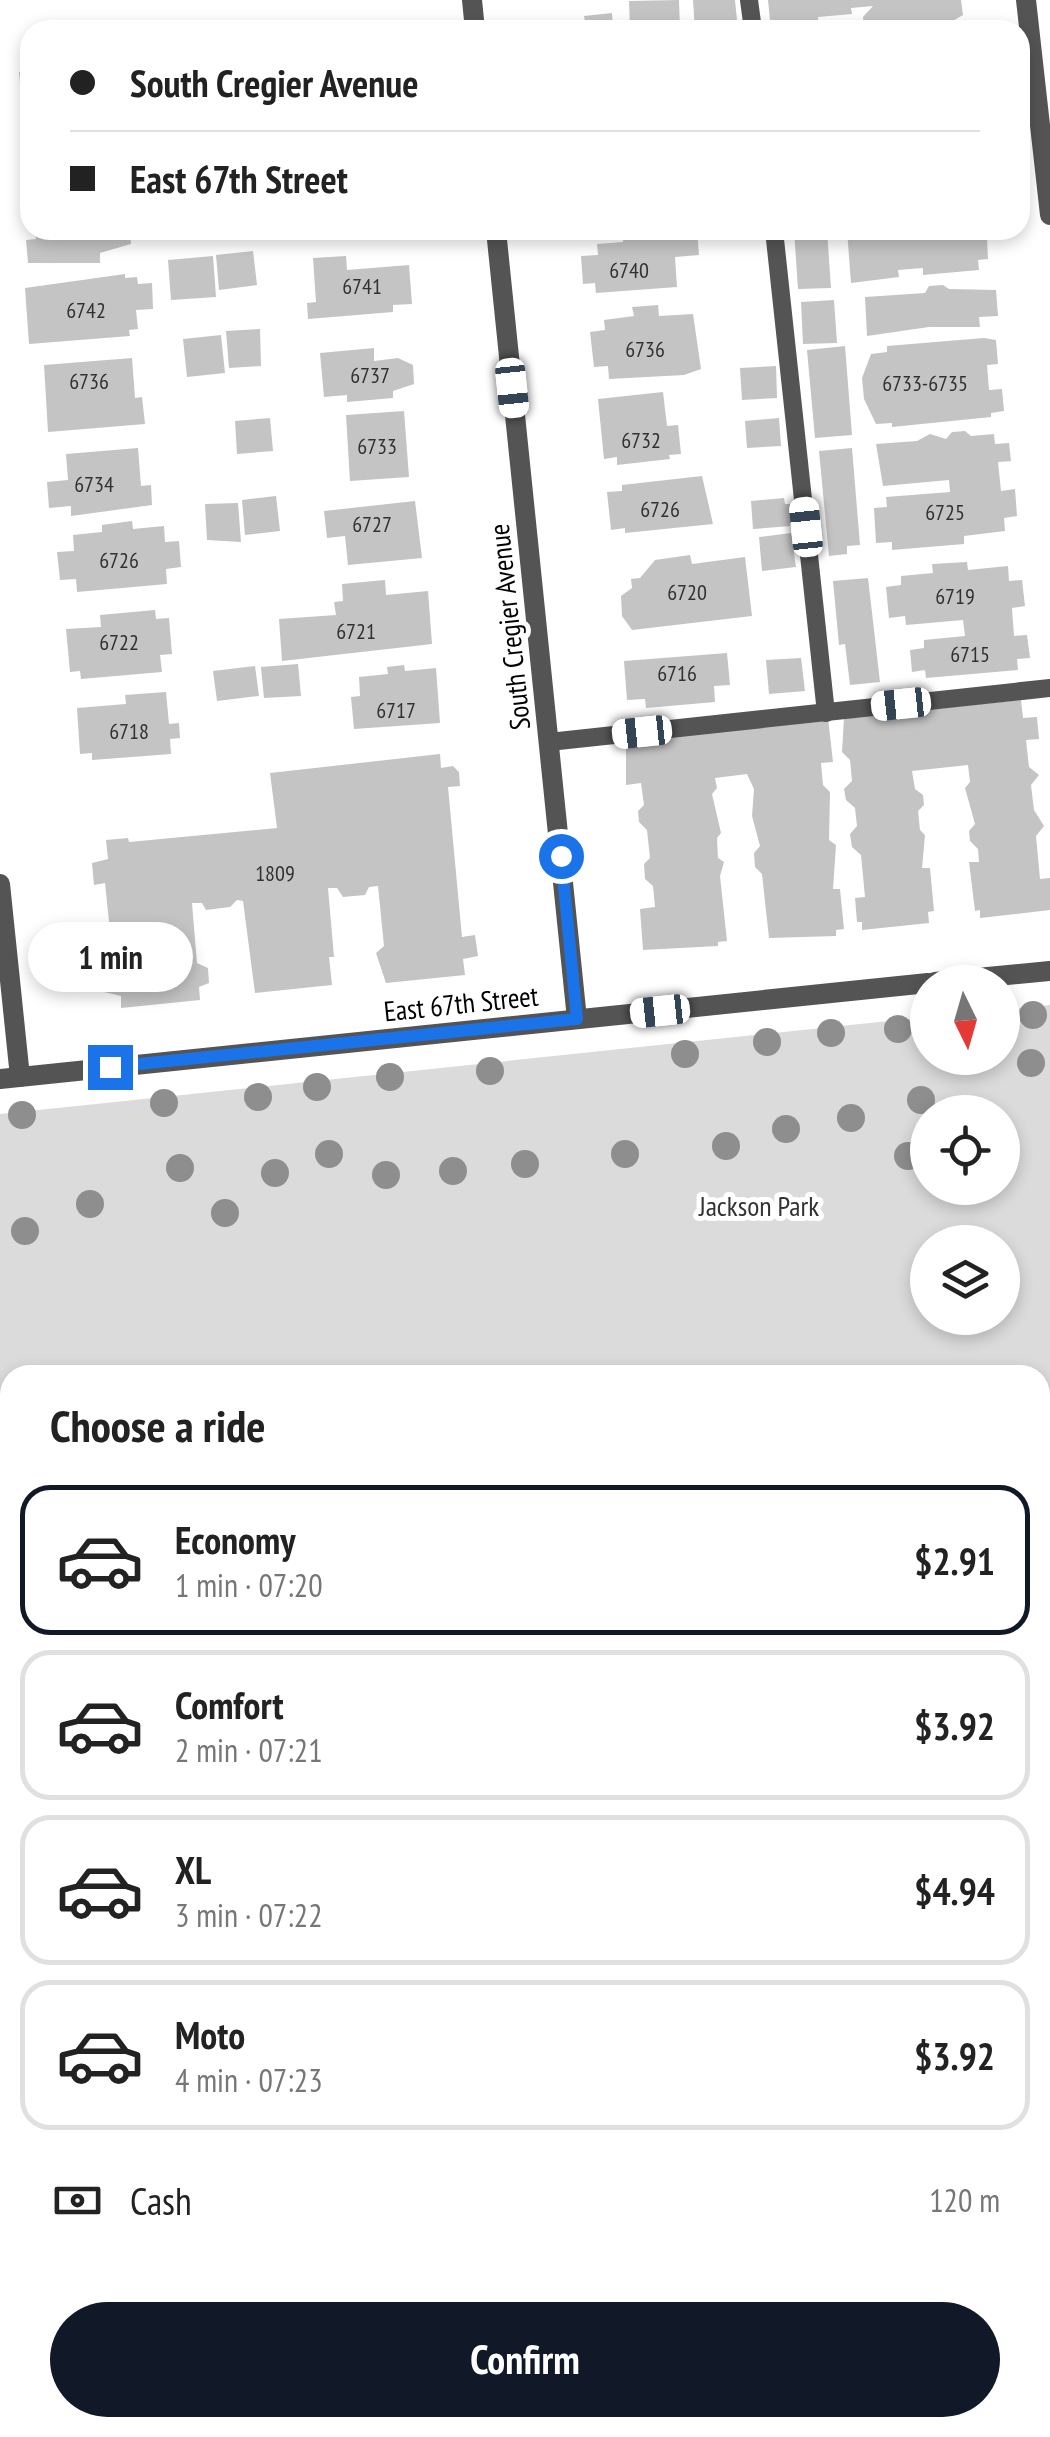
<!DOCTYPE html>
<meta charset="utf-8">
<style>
body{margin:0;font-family:"PT Sans Narrow",sans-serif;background:#f6f6f6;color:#222;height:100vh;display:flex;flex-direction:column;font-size:38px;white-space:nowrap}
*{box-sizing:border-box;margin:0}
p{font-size:32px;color:#767676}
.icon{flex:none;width:55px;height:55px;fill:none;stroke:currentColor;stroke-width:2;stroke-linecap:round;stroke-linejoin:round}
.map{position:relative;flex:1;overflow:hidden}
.sheet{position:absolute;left:0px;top:1365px;width:1050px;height:1072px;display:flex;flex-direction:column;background:#fff;border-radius:30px 30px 0 0;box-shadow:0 5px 15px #0003}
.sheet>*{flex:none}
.banner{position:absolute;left:20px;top:20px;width:1010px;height:220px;border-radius:30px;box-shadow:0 5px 15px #0003;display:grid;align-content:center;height:220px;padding:0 50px;background:#fff}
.needle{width:65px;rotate:175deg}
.tools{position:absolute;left:910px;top:965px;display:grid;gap:20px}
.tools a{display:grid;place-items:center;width:110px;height:110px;border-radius:50%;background:#fff;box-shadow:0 5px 15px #0003;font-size:50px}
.end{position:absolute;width:45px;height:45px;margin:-22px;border:12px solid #1a73e8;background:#fff;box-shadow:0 0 0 5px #fff}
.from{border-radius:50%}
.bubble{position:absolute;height:70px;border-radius:35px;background:#fff;box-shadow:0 5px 15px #0003;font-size:32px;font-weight:700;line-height:70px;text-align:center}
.car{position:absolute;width:30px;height:60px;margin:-30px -15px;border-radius:12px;box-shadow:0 0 8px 2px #0007;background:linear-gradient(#fff 24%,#345 0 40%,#fff 0 76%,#345 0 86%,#fff 0)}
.banner b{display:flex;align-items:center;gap:35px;height:95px;font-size:38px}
.banner b+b{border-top:2px solid #e0e0e0}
.banner i{width:25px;height:25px;background:#222}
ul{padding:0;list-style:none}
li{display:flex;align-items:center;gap:30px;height:150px;margin:0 20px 15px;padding:0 30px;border:5px solid #e0e0e0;border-radius:30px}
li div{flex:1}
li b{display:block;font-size:38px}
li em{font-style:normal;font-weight:700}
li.current{border-color:#111827}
li>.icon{width:90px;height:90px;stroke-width:1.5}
h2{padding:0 50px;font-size:45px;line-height:120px}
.pay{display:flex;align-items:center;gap:25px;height:110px;padding:0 50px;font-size:38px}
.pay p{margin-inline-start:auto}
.action{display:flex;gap:20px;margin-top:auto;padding:20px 50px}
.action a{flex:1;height:115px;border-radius:60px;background:#111827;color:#fff;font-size:40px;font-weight:700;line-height:115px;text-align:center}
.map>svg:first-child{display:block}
.green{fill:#dbdbdb;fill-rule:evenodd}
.building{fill:#c4c4c4}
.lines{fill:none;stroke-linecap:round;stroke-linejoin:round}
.path{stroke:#767676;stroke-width:6;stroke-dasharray:2.5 5;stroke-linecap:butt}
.service{stroke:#545454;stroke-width:18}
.minor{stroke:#545454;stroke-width:20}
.tertiary{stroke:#545454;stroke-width:20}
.tree{fill:#8e8e8e}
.route{stroke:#1a73e8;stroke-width:12}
.labels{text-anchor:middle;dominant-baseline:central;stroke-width:10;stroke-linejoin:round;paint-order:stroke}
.number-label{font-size:22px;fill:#313131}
.street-label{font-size:28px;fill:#000;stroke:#fff}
.park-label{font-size:28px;fill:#323232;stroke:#fff}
</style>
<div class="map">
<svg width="1050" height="2437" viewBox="0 0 1050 2437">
<rect width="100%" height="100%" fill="#fff"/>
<g class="green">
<path d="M1050 1005V2324L1040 2325V1375H10V2428H214L181 2437H0V1114L927 1017 928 1058H1002L1003 1010ZM928 1112H1002V1188H928ZM928 1242H1002V1318H928Z"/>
<path d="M1040 2390H1050V2437H473L523 2428H1040Z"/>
</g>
<g class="building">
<path d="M679 0 680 30H630L629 1Z"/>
<path d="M693 0H735L738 30H695Z"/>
<path d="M768 0H961L963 15 951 22 952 30H864L863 17 873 6 851 8 852 14 818 17 819 30H771Z"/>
<path d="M612 13 613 30H576L585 22 584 16Z"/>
<path d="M364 22V30H308V27Z"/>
<path d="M30 71V115L23 116 19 72Z"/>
<path d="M23 198H30V226H26Z"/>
<path d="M35 230H130L131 244 100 253V263H28L26 240 36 239Z"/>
<path d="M282 230H354V233L283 239Z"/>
<path d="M697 230 699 255 675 257 677 287 596 293 595 283 583 284 581 256 598 255 597 244 623 242V234Z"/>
<path d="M794 230H827L831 288 798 289Z"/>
<path d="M847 230H975V238H987L988 259 978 260 979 270 923 275V268L898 270 899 277 851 283Z"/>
<path d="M253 251 257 285 219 290 216 255Z"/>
<path d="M213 256 216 297 171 300 168 260Z"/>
<path d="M346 256 347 270 409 265 412 304 393 305V312L308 319 307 303 316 302 313 258Z"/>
<path d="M125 274V278L137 277 138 284 152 283 153 309 136 310 138 329 129 330 130 336 29 344 25 288Z"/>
<path d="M943 285 949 289 996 290 998 316 979 317 980 327H929L867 336 865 297 925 293 929 286Z"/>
<path d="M834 300 837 343 803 344 801 302Z"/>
<path d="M658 305 659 316 693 314 701 369 684 375 609 379 608 366 594 367 590 332 605 330 604 320 634 316 632 307Z"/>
<path d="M260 329 261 366 229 368 226 331Z"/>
<path d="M221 335 225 373 187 377 183 339Z"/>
<path d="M984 338 996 340 998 364 987 365 989 390 1002 389 1004 411 991 413V417L892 427V423L876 424 864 399 862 378 871 354 887 352V346Z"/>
<path d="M845 346 852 435 815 438 807 350Z"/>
<path d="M374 348V361L398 358 413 365 414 384 393 391V398L347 402V395L324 397 320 353Z"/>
<path d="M132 358 135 398 142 397 145 424 48 432 44 365Z"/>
<path d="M776 366 777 398 742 400 740 368Z"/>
<path d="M663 392 667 426 678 425 681 454 669 455 670 459 617 465V457L604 459 598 399Z"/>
<path d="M404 411 409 477 350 481 346 415Z"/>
<path d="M270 418 273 451 237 454 235 421Z"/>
<path d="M779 418 781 446 747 448 745 421Z"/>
<path d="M965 431 971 436 994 434 995 444 1009 443 1011 461 998 462 1001 491 1015 489 1017 516 1004 518 1005 531 964 536V544L892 550V542L876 543 874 508 887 507 886 497 950 492 949 480 883 486 876 444 917 441 930 434 946 439 952 432Z"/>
<path d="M138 448 141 486 151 485 152 505 71 516V506L49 508 47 482 68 480 66 454Z"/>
<path d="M852 448 860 545 847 546V554L829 556 819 451Z"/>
<path d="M702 476 713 524 625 533V528L611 530 607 492 622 491V485Z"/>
<path d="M276 496 280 531 245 535 242 500Z"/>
<path d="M784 498 785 504H790L791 526 753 529 751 501Z"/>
<path d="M415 501 422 558 348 565 345 536 327 538 324 511Z"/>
<path d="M238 503 241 542 207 540 205 504Z"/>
<path d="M132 521 133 529 164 526 165 542 179 541 181 567 166 569 167 584 77 592 76 579 60 580 57 552 74 551 73 535 102 532V525Z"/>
<path d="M791 533 796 567 762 571 759 537Z"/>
<path d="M690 555 692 564 745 557 752 616 632 630 622 616 621 596 632 588 631 579 640 578 655 560Z"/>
<path d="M967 562 968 570 1008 566 1009 581 1022 580 1025 606 1012 608 1014 636 1027 635 1030 658 1017 659 1018 670 926 678 925 670 912 672 910 650 924 648V640L965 636 963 620 906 625 905 616 889 618 886 587 901 585V576L933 573 932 564Z"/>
<path d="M868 578 880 682 850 685 845 644 839 645 833 581Z"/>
<path d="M385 580 386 595 428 591 432 644 282 661 279 619 336 615 334 602 343 601 342 584Z"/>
<path d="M155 610 156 619 169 618 172 654 160 655 162 672 81 679 80 671 70 672 66 629 101 627 100 615Z"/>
<path d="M727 653 730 685 714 686 715 702 646 708 645 699 627 700 624 661Z"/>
<path d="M801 658 805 691 769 694 766 660Z"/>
<path d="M298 664 301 696 264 698 261 667Z"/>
<path d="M404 665 405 671 436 668 440 723 354 729 351 697 360 696 359 677 388 674 387 667Z"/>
<path d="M255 666 259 696 217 701 213 671Z"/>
<path d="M166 692 169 724 179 723 180 738 170 739 171 754 92 760V753L80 754 77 708 126 704 125 695Z"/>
<path d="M1021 700 1023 718 1037 717 1039 739 1026 740 1029 767 1039 775 1031 785 1034 810 1044 826 1036 836 1040 879 1050 878V910L980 918V910L975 911 969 862H979L978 849 970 841 969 831 975 824 965 788 970 782 968 765 912 771 915 789 923 795 924 805 918 811 920 830 925 835 922 868H930L934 911 928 912 929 923 862 930V922H857L855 898 865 897 861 855 852 847 850 834 857 826 855 808 846 800 844 789 852 781 850 760 842 752 844 718Z"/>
<path d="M828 718 833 762 821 763 823 785 830 792 829 840 836 845 833 889H840L844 929 836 930V936L769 938 762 874 755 867 754 853 760 846 752 816 754 789 747 774 715 778 717 788 712 794 721 833 717 838 718 858 724 862 720 876 727 941 718 942V946L643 950 640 909 655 907 653 886 645 879 644 864 650 858 647 830 639 822 638 811 644 805 641 783 626 785V745L635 744 634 737Z"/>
<path d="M440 754 441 768 453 766 459 772 460 786 448 787 462 937 475 935 478 956 463 959 465 975 386 983 376 953 384 946 378 886 369 887 365 895 343 897 337 888H328L334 957H329L332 985 255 993 243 901 237 900 230 907 206 910 202 903H192L197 963 208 968 209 983 199 987 200 1000 121 1008V996L104 992 102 972 114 970 105 883 94 885 92 863 108 859 106 840 128 838 129 842 277 828 270 773Z"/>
</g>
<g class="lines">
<g class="path">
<path d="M1040 2140 1050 2135"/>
<path d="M1040 2294 1049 2313V2331"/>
<path d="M0 2437 29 2428"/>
<path d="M1045 2437 1048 2383"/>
</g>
<g class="service">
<path d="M749 0 753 30"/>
<path d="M774 230 826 713"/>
<path d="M549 742 1050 688"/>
</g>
<g class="minor">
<path d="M472 0 475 30"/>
<path d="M1026 0 1050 215"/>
<path d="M496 230 577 1019"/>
<path d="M0 884 20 1077"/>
</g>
<g class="tertiary">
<path d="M935 982 1050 971"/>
<path d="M0 1079 928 983"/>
<path d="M1040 2358H1050"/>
<path d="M311 2437 348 2428"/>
</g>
</g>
<g class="tree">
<circle cx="1033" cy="1015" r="14"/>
<circle cx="898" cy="1029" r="14"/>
<circle cx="831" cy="1033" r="14"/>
<circle cx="767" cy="1042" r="14"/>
<circle cx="685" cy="1054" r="14"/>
<circle cx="1031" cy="1063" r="14"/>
<circle cx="490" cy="1071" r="14"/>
<circle cx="390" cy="1077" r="14"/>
<circle cx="317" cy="1087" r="14"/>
<circle cx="258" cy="1097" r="14"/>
<circle cx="921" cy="1100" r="14"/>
<circle cx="164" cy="1103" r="14"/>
<circle cx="22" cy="1115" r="14"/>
<circle cx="851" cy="1118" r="14"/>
<circle cx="786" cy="1129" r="14"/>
<circle cx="726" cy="1146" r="14"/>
<circle cx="329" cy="1154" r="14"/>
<circle cx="625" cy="1154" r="14"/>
<circle cx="908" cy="1156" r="14"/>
<circle cx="525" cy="1164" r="14"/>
<circle cx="180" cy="1168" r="14"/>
<circle cx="453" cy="1171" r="14"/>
<circle cx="275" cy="1173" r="14"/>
<circle cx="386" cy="1175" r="14"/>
<circle cx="90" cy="1204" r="14"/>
<circle cx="225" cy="1213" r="14"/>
<circle cx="25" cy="1231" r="14"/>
</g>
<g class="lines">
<path class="route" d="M110 1067 577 1019 561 856"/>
</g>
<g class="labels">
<g class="number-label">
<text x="629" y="270">6740</text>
<text x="362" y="286">6741</text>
<text x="86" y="310">6742</text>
<text x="645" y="349">6736</text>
<text x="370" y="375">6737</text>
<text x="89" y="381">6736</text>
<text x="925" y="383">6733-6735</text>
<text x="641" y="440">6732</text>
<text x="377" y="446">6733</text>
<text x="94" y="484">6734</text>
<text x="660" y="509">6726</text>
<text x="945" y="512">6725</text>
<text x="372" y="524">6727</text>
<text x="119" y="560">6726</text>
<text x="687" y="592">6720</text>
<text x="955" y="596">6719</text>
<text x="356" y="631">6721</text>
<text x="119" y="642">6722</text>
<text x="970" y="654">6715</text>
<text x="677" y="673">6716</text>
<text x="396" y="710">6717</text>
<text x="129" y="731">6718</text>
<text x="275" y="873">1809</text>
</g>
<g class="street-label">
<text transform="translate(509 627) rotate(-96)">South Cregier Avenue</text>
<text transform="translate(461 1003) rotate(-6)">East 67th Street</text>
</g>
<g class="park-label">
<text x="759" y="1205">Jackson Park</text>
</g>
</g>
</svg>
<div class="tools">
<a><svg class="needle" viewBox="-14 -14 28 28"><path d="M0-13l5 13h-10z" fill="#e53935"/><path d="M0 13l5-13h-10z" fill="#767676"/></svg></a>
<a><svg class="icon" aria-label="locate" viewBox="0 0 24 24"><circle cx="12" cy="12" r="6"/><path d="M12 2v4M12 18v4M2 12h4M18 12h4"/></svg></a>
<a><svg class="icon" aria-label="layers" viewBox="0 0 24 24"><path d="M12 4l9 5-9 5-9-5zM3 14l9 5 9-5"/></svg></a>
</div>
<i class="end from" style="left:561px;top:856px"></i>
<i class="end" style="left:110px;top:1067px"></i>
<div class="bubble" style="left:28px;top:922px;width:165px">1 min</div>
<i class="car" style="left:512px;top:388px;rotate:174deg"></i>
<i class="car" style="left:806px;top:527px;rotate:354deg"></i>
<i class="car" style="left:901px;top:704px;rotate:264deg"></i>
<i class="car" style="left:642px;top:732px;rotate:264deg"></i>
<i class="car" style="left:660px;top:1011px;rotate:264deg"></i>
<div class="banner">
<b><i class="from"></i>South Cregier Avenue</b>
<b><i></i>East 67th Street</b>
</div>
<section class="sheet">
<h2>Choose a ride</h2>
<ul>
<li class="current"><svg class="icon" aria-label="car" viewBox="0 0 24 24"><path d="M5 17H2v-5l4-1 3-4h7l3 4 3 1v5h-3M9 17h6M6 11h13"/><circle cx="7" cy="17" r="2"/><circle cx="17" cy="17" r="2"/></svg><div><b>Economy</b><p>1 min · 07:20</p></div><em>$2.91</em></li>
<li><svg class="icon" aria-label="car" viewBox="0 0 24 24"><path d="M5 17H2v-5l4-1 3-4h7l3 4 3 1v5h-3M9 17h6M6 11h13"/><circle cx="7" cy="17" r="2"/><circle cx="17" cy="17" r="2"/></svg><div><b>Comfort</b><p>2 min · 07:21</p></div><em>$3.92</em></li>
<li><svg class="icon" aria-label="car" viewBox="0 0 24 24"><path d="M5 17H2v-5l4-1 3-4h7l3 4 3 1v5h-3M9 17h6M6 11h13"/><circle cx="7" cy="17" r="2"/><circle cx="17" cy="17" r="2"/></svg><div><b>XL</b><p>3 min · 07:22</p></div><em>$4.94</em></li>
<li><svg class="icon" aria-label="car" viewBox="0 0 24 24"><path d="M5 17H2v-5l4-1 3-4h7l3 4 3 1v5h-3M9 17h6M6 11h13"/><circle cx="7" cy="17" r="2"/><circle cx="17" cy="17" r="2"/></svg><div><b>Moto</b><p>4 min · 07:23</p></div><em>$3.92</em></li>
</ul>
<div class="pay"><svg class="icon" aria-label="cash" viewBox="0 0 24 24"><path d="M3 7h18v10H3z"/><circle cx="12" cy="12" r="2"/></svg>Cash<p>120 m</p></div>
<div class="action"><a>Confirm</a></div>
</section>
</div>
